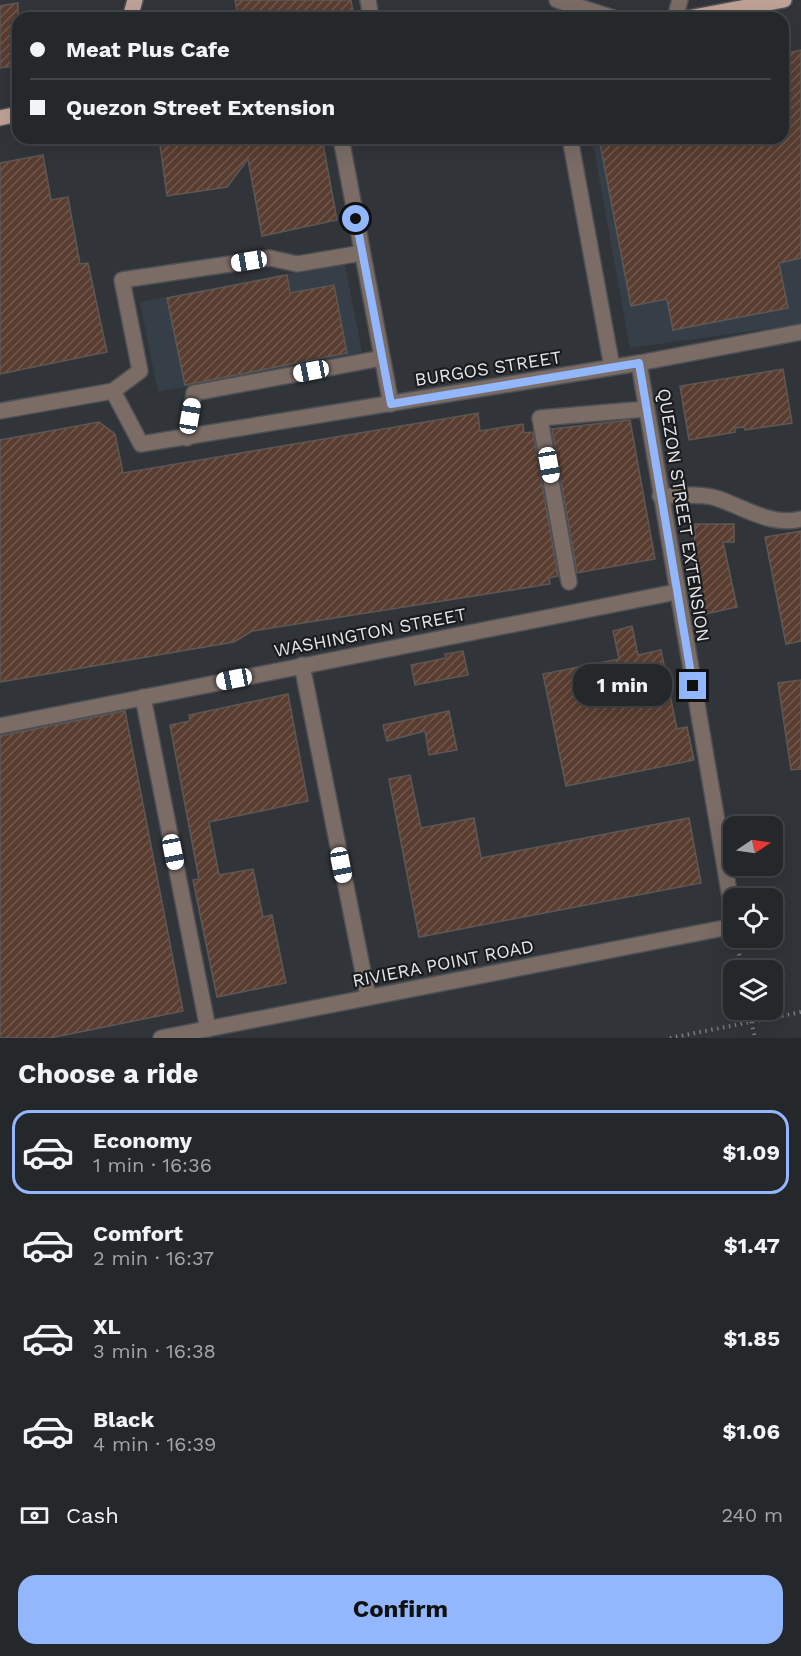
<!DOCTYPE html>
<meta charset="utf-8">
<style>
body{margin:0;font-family:"Work Sans",sans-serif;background:#313437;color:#f1f3f6;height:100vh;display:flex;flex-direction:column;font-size:22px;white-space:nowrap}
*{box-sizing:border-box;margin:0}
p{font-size:20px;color:#a3a6a9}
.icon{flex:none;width:33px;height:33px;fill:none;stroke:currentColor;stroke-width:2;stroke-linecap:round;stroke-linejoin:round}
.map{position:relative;height:1038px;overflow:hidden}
.side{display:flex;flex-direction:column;background:#25282b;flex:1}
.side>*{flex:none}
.guide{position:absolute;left:12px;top:12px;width:777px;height:132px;border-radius:18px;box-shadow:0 6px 24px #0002,0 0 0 2px #424447;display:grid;align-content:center;height:132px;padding:0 18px;background:#25282b}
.needle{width:39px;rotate:77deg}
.fabs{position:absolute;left:723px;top:816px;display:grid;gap:12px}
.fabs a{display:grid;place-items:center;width:60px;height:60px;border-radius:12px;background:#25282b;box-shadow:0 6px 24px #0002,0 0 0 2px #424447;font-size:30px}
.end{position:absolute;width:27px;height:27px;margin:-14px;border:8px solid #92b7fd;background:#111;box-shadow:0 0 0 3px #111}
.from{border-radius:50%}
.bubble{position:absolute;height:42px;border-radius:18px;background:#25282b;box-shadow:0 6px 24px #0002,0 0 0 2px #424447;font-size:20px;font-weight:700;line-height:42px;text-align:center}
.car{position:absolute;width:18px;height:36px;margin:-18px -9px;border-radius:8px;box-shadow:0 0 4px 2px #0007;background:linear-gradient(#fff 24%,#345 0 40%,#fff 0 76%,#345 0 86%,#fff 0)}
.guide b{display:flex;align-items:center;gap:21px;height:57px;font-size:22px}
.guide b+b{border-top:2px solid #424447}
.guide i{width:15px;height:15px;background:#f1f3f6}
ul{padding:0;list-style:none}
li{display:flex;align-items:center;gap:18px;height:84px;margin:0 12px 9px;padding:0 6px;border:3px solid transparent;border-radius:18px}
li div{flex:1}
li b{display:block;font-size:22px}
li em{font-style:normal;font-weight:700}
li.current{border-color:#92b7fd}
li>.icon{width:54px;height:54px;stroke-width:1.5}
h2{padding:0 18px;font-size:27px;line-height:72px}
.pay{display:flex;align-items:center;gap:15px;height:66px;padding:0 18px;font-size:22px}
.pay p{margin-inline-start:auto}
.action{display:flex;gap:12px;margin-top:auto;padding:12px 18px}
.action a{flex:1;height:69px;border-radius:18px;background:#92b7fd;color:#111;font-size:24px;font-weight:700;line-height:69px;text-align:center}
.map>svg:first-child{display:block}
.built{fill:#363f47}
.building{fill:url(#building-hatch);stroke:#5e5855;stroke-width:1.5}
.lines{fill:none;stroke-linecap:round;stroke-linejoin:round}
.minor-casing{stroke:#4e5155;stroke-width:18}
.major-casing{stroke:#4e5155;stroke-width:18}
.path{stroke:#7a7e81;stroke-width:4;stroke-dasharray:1.5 4.5;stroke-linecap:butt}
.minor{stroke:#7b6c66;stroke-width:15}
.major{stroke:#c0a296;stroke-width:15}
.route{stroke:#92b7fd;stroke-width:8}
.labels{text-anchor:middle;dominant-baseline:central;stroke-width:4.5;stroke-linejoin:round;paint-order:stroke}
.street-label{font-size:18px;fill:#e5e7ea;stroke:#1a1c1e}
</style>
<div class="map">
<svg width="801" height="1038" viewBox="0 0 801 1038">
<defs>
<pattern id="building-hatch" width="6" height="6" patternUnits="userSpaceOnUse" patternTransform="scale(1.5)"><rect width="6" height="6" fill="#593d30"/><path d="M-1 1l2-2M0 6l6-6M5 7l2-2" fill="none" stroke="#71594e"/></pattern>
</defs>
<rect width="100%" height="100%" fill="#313539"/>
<g class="built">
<path d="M801 107V324L630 348 592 138H783Z"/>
<path d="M337 264 345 265 362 352 158 392 140 302Z"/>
</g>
<g class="building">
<path d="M235 0H351L354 18H238Z"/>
<path d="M18 3V65L0 68V6Z"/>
<path d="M801 50V258L779 263 788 308 673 330 667 299 631 306 599 138H783V54Z"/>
<path d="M159 138H322L337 220 262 236 248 159 227 187 167 196Z"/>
<path d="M43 155 51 200 68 197 80 264 88 263 107 352 0 374V163Z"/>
<path d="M287 275 290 293 334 285 347 353 185 385 167 298Z"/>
<path d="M783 369 792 423 745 430 744 427 735 428V432L689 440 680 386Z"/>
<path d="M478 413 480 431 523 424 524 433 533 432 558 576 549 578 550 584 252 631 234 642 0 682V440L99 422 115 434 123 473Z"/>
<path d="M630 420 655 559 577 573 552 429Z"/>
<path d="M695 524H734V542H723L737 607 705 614 694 563Z"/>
<path d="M801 531V641L786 644 765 537Z"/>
<path d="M632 626 638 655 661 650 677 729 687 727 694 760 566 786 543 674 619 659 613 631Z"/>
<path d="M463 651 468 675 415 685 411 665 446 658 445 654Z"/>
<path d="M801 680V769L791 770 778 683Z"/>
<path d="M288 694 308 801 209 822 219 875 253 869 263 917 272 915 286 983 217 997 193 880 199 879 170 725 190 721 189 715Z"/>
<path d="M125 711 183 1011 50 1038H0V736Z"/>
<path d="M449 711 457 750 429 755 425 731 387 741 383 725Z"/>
<path d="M410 775 421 828 474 818 481 858 689 818 701 883 419 937 389 779Z"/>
</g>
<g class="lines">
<defs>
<g id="minor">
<path d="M368 0 371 18"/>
<path d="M557 0 614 18"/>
<path d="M675 18 680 0"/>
<path d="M341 138 391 404"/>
<path d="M570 138 612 367"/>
<path d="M639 363 734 921"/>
<path d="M113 391 141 444 639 363 801 332"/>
<path d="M0 411 113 391 140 371 122 280 270 258 297 264 362 253"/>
<path d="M187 438 194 393 382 358"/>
<path d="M660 496C677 496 700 493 716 498 744 507 771 527 801 519"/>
<path d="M569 582 540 418 646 409"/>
<path d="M302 665 368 997"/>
<path d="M143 697 208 1029"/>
<path d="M0 726 676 592"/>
<path d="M161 1038 734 926"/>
</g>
<g id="major">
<path d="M130 18 135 0"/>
<path d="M688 18 784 0"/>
<path d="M0 118 18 114"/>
</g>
</defs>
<use href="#minor" class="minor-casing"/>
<use href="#major" class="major-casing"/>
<g class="path">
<path d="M737 942 742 970"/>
<path d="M749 1010 755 1038"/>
<path d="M670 1038 801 1012"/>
</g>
<use href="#minor" class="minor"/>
<use href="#major" class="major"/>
</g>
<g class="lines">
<path class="route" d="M356 219 391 404 639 363 693 686"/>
</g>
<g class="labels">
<g class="street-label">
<text transform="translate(488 368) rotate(-9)">BURGOS STREET</text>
<text transform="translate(684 515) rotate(81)">QUEZON STREET EXTENSION</text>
<text transform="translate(370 632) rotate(-11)">WASHINGTON STREET</text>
<text transform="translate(443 963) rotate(-11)">RIVIERA POINT ROAD</text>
</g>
</g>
</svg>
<div class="fabs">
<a><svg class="needle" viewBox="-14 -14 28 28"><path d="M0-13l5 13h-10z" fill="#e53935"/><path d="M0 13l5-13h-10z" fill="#a3a6a9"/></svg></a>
<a><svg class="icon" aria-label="locate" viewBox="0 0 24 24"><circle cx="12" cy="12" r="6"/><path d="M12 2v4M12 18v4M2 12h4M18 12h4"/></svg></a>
<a><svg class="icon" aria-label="layers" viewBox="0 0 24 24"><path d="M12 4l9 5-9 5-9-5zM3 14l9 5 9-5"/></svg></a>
</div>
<i class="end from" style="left:356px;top:219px"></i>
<i class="end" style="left:693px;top:686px"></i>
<div class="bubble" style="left:573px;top:664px;width:99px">1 min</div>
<i class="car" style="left:249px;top:261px;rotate:261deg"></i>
<i class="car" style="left:311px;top:371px;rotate:259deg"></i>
<i class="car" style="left:190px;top:416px;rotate:10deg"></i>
<i class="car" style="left:549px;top:465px;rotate:170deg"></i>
<i class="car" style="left:234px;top:679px;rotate:259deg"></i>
<i class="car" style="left:173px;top:852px;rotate:169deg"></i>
<i class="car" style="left:341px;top:865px;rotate:169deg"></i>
<div class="guide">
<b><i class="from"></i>Meat Plus Cafe</b>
<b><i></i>Quezon Street Extension</b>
</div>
</div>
<section class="side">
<h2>Choose a ride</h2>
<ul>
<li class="current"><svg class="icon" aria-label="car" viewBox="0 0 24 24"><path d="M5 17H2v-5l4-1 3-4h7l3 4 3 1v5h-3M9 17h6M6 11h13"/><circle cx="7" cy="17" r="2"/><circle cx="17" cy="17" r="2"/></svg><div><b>Economy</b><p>1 min · 16:36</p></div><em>$1.09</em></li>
<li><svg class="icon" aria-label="car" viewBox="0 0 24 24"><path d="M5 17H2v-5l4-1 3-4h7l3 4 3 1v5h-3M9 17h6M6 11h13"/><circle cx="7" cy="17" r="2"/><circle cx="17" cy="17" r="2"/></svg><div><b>Comfort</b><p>2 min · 16:37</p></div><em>$1.47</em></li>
<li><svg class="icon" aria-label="car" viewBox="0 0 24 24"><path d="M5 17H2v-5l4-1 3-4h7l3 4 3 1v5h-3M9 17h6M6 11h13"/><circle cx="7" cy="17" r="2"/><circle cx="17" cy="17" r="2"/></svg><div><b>XL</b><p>3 min · 16:38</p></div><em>$1.85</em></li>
<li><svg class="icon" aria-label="car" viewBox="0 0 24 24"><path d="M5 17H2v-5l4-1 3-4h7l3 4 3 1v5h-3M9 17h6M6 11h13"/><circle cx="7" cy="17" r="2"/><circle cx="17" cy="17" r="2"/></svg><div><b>Black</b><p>4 min · 16:39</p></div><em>$1.06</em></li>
</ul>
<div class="pay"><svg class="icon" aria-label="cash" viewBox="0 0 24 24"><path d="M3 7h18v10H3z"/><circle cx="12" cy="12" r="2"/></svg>Cash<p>240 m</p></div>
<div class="action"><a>Confirm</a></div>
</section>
